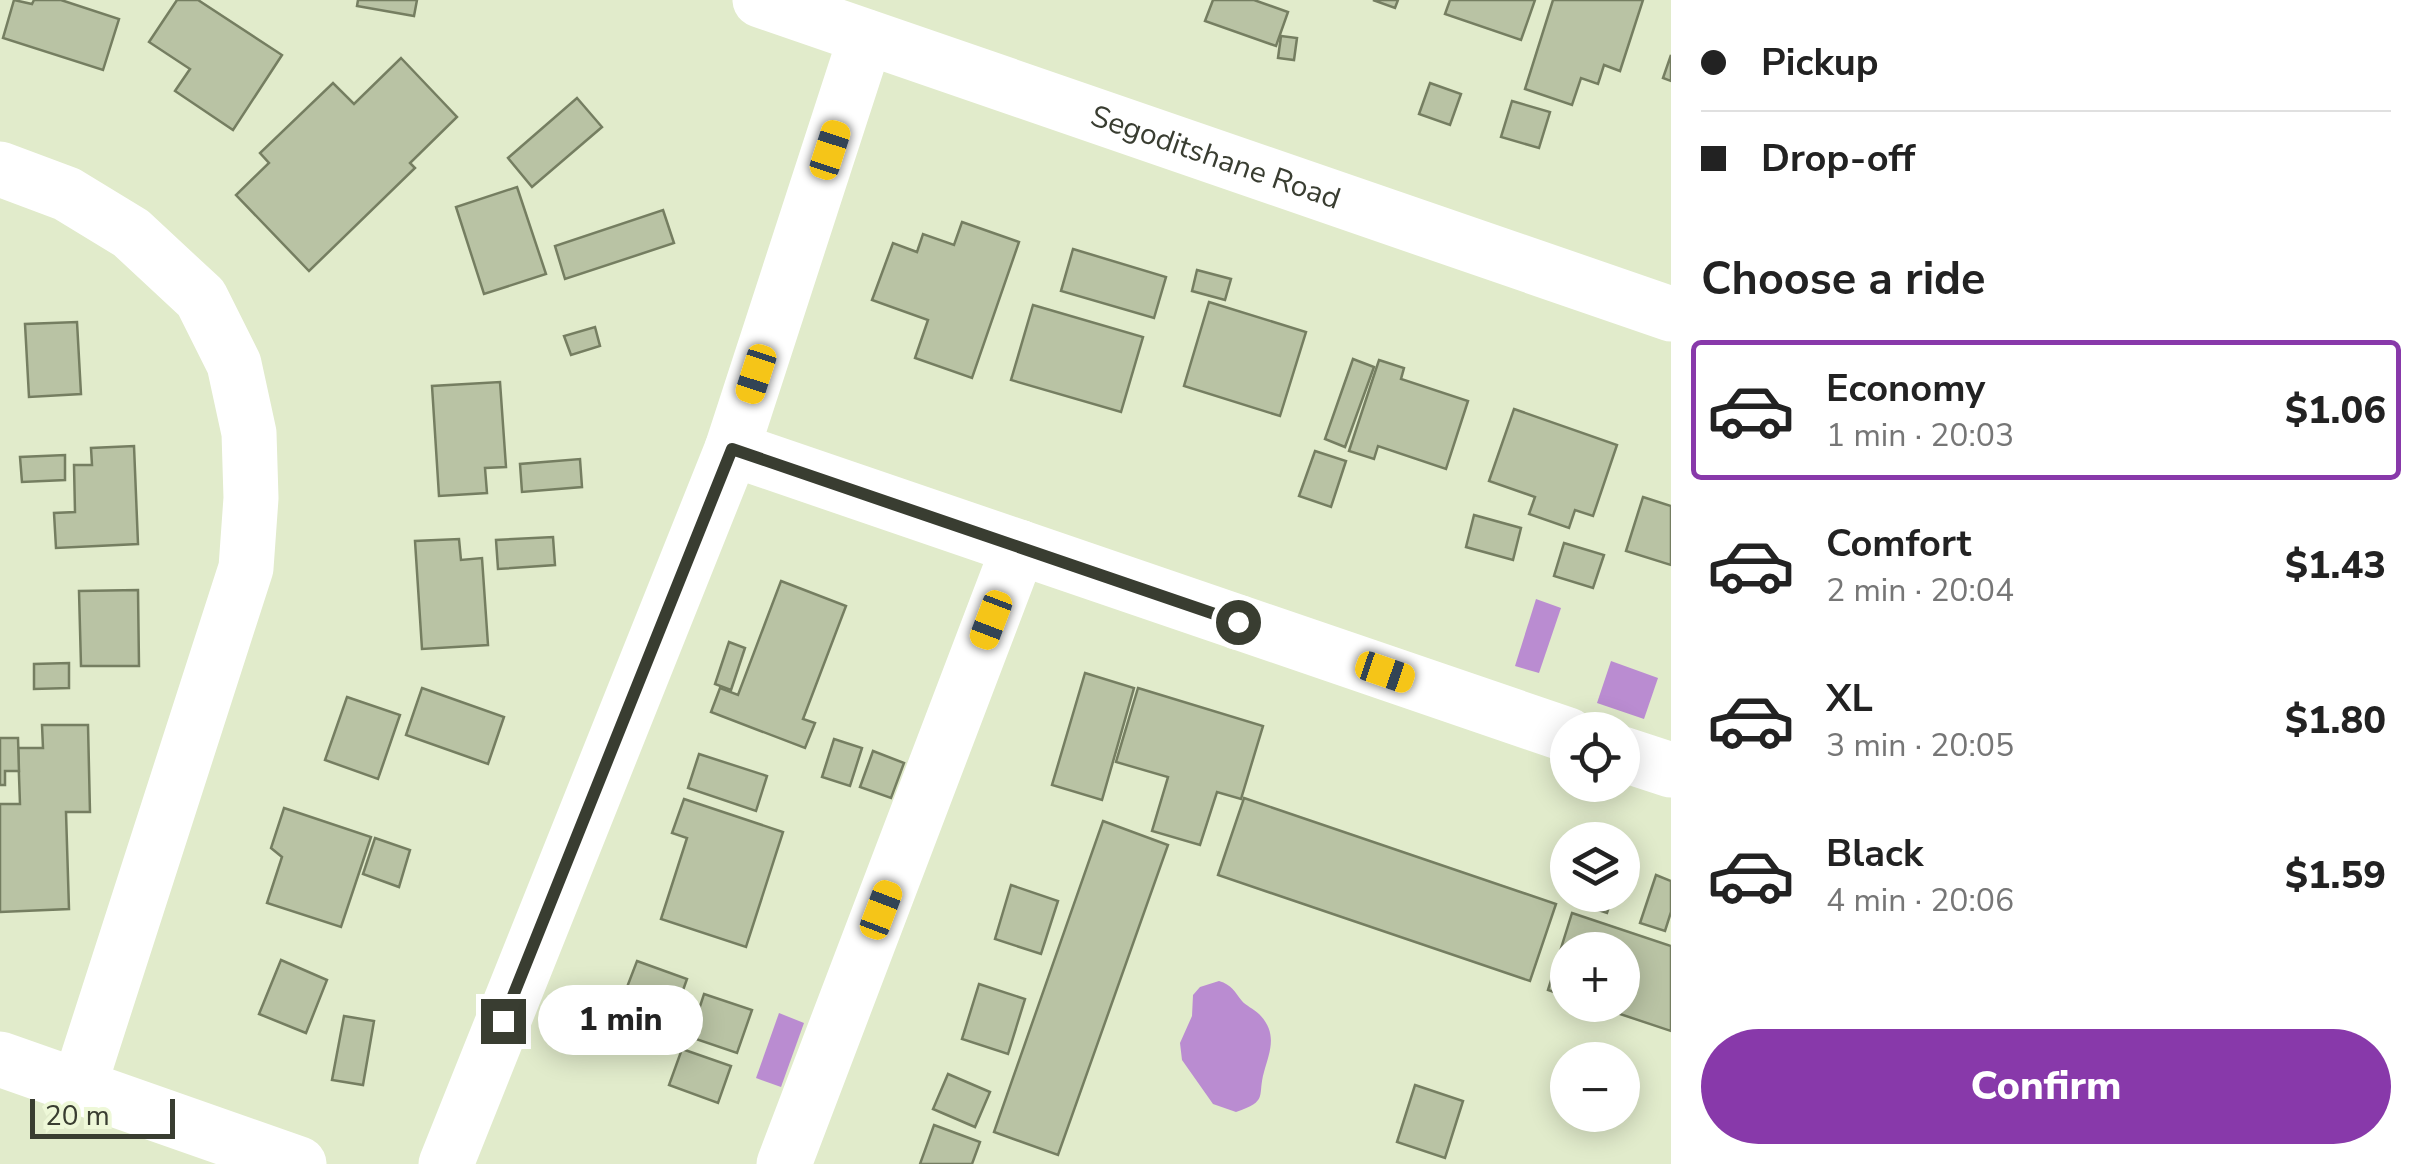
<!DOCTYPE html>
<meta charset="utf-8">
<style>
body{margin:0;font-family:"Nunito Sans",sans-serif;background:#f6f6f6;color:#222;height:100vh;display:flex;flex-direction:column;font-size:38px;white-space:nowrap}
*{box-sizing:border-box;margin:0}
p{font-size:32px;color:#767676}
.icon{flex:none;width:55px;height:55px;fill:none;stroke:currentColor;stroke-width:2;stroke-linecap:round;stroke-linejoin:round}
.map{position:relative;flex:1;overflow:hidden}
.panel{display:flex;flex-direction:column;background:#fff;width:750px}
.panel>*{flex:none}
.hud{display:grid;align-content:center;height:220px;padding:0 30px;background:#fff}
.controls{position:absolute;left:1550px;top:712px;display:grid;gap:20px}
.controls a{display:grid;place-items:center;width:90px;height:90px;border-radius:50%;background:#fff;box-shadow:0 5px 25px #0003;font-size:50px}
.scale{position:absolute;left:30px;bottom:25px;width:145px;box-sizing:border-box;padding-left:10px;border:5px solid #393d31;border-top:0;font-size:28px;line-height:35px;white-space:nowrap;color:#393d31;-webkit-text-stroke:8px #eef8d8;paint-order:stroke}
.end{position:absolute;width:45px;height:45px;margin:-22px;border:12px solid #393d31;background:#fff;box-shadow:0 0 0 5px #fff}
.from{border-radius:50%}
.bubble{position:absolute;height:70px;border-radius:35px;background:#fff;box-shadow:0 5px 25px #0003;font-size:32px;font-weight:800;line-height:70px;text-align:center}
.car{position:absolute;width:30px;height:60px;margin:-30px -15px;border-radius:12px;box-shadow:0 0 8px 2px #0007;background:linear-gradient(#f5c518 24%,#345 0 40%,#f5c518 0 76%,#345 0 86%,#f5c518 0)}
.hud b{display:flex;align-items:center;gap:35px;height:95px;font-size:38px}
.hud b+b{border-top:2px solid #e0e0e0}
.hud i{width:25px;height:25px;background:#222}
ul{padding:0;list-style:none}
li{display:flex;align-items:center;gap:30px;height:140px;margin:0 20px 15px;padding:0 10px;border:5px solid transparent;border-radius:10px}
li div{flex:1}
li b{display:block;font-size:38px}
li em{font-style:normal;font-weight:800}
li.current{border-color:#8839aa}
li>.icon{width:90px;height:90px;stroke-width:1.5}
h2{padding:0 30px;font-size:45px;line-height:120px}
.action{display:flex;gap:20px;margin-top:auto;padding:20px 30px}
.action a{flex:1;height:115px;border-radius:60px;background:#8839aa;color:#fff;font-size:40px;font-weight:800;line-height:115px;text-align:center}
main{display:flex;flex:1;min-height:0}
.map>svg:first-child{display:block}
.water{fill:#ba8cd1}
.building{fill:#b9c3a4;stroke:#757e61;stroke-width:2.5}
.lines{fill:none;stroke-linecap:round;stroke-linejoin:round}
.minor{stroke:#fff;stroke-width:55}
.tertiary{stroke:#fff;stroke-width:55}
.route{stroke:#393d31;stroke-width:12}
.labels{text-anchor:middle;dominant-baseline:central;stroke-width:9;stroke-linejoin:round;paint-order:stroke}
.street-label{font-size:30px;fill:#393d31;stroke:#eef8d8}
</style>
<main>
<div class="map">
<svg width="1671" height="1164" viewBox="0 0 1671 1164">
<rect width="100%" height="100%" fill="#e1ebcb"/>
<g class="water">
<path d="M1536 599 1561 608 1539 673 1515 666Z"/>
<path d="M1611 661 1658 678 1644 719 1597 703Z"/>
<path d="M1219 981C1232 985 1234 991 1242 1001 1245 1005 1254 1009 1259 1014 1278 1033 1270 1051 1264 1072 1257 1096 1269 1101 1236 1112L1213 1104 1182 1060 1180 1043 1192 1016 1193 995 1200 987Z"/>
<path d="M779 1013 804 1023 781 1087 756 1078Z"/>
</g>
<g class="building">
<path d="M14 0 32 4 34 0H61L119 19 103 70 3 38Z"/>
<path d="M177 0H198L282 55 233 130 175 91 190 69 149 42Z"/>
<path d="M358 0H417L414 16 357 6Z"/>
<path d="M1213 0H1254L1288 12 1276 46 1205 21Z"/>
<path d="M1373 0H1398L1395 8Z"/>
<path d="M1450 0H1535L1521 40 1445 14Z"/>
<path d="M1553 0H1643L1620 71 1604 65 1598 84 1581 78 1572 105 1525 89Z"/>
<path d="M1281 36 1297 38 1294 60 1278 58Z"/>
<path d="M1671 55V81L1663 78Z"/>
<path d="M401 58 457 117 410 163 415 168 309 271 236 195 269 163 260 153 333 83 354 104Z"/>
<path d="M1430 83 1461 94 1450 125 1419 114Z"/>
<path d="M577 98 602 127 532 187 508 158Z"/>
<path d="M1512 101 1550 112 1539 148 1501 137Z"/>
<path d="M517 187 546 274 484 294 456 207Z"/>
<path d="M663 210 674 243 565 279 555 246Z"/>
<path d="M962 222 1019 242 972 378 915 358 928 320 872 300 893 243 917 252 923 234 954 245Z"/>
<path d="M1073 249 1166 277 1154 318 1061 291Z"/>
<path d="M1197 270 1231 279 1225 300 1192 291Z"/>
<path d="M1209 302 1306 332 1280 416 1184 386Z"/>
<path d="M1033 305 1143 337 1121 412 1011 380Z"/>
<path d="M77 322 81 394 29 397 25 324Z"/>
<path d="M595 327 600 346 571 355 564 336Z"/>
<path d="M1353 359 1374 367 1345 447 1325 439Z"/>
<path d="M1379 360 1404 368 1401 379 1468 401 1446 469 1378 446 1374 459 1349 451Z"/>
<path d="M500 382 506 467 485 468 487 493 439 496 432 386Z"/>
<path d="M1514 409 1617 445 1593 516 1575 510 1569 528 1529 514 1535 497 1489 481Z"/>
<path d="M134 446 138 544 56 548 54 513 75 512 74 465H92L91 448Z"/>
<path d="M1315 451 1346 461 1331 507 1299 496Z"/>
<path d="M65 455V480L22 482 20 457Z"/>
<path d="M580 459 582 487 522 492 520 464Z"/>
<path d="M1643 497 1671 506V565L1626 551Z"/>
<path d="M1474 515 1521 528 1513 560 1466 547Z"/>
<path d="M553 537 555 565 498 569 496 540Z"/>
<path d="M459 539 461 560 482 558 488 645 422 649 415 541Z"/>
<path d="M1564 543 1604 555 1593 588 1554 576Z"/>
<path d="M781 581 846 606 803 719 815 723 805 748 711 712 720 688 738 695Z"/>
<path d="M138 590 139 666H81L79 591Z"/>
<path d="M729 642 745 648 731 690 715 684Z"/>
<path d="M69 663V688L34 689V664Z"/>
<path d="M1085 673 1134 688 1102 800 1052 785Z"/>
<path d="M422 688 504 717 488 764 406 735Z"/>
<path d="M1138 688 1263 726 1241 799 1217 792 1200 845 1152 831 1168 777 1116 762Z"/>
<path d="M347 697 400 715 378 779 325 760Z"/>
<path d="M42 725H88L90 812H66L69 909 0 912V804H20L18 748H43Z"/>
<path d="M0 738H18L19 771H5V785H0Z"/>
<path d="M834 739 862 748 850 786 822 777Z"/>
<path d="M873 751 904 763 891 798 860 787Z"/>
<path d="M699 754 767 776 756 811 688 788Z"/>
<path d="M1244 798 1556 904 1530 981 1218 875Z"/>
<path d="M684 799 783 832 746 947 661 919 687 838 672 833Z"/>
<path d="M284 808 371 837 341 927 267 903 282 857 271 848Z"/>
<path d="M1103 821 1168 845 1058 1155 994 1132Z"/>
<path d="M375 838 410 850 399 887 363 874Z"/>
<path d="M1656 875 1671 881V912L1665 931 1640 923Z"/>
<path d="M1011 885 1058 901 1041 954 995 939Z"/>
<path d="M1579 895H1613L1607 913 1577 903Z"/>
<path d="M1572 913 1671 946V1031L1593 1005H1622V950H1568V997L1548 990Z"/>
<path d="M281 960 327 980 306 1033 259 1014Z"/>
<path d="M637 961 687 979 662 1049 611 1029Z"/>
<path d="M979 984 1025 999 1008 1054 962 1039Z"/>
<path d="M704 994 752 1010 737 1053 690 1037Z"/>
<path d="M344 1016 374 1021 363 1085 332 1080Z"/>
<path d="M682 1049 731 1066 718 1103 669 1085Z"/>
<path d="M948 1074 990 1092 975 1127 933 1109Z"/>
<path d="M1415 1085 1463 1101 1445 1158 1397 1142Z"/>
<path d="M934 1125 980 1142 972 1164H920Z"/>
</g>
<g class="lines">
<g class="minor">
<path d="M0 169 67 194 131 233 201 298 234 364 249 433 251 498 246 568 79 1086"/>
<path d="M732 449 1568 735"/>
<path d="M1622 754 1671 770"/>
<path d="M0 1059 299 1164"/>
<path d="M446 1164 732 449 866 37"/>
<path d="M784 1164 1019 547"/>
</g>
<path class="tertiary" id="s1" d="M760 0 1671 314"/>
</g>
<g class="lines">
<path class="route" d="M503 1021 732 449 1238 622"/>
</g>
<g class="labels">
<g class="street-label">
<text stroke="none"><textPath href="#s1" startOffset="482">Segoditshane Road</textPath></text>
</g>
</g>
</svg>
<div class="controls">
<a><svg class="icon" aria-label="locate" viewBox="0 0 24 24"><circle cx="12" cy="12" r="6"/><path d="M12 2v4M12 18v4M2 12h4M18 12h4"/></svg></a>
<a><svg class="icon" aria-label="layers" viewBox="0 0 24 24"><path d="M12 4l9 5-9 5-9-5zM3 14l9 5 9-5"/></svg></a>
<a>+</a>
<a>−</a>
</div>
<div class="scale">20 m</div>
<i class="end from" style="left:1238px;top:622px"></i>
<i class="end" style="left:503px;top:1021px"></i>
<div class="bubble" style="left:538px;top:985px;width:165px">1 min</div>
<i class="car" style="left:830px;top:150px;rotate:18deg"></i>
<i class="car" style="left:756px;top:374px;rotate:198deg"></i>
<i class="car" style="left:991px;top:620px;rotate:201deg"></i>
<i class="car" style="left:1385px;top:672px;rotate:109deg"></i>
<i class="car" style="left:881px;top:910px;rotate:21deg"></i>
</div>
<section class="panel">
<div class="hud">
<b><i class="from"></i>Pickup</b>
<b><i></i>Drop-off</b>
</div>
<h2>Choose a ride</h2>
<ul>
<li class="current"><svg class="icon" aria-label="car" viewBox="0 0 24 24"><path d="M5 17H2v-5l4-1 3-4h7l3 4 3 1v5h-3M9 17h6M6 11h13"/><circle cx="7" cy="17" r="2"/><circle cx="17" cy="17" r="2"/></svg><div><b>Economy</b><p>1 min · 20:03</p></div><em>$1.06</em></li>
<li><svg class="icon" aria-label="car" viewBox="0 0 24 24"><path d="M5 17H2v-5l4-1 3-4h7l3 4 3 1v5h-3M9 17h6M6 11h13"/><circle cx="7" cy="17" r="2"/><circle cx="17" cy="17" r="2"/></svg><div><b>Comfort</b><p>2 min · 20:04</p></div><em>$1.43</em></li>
<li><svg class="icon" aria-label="car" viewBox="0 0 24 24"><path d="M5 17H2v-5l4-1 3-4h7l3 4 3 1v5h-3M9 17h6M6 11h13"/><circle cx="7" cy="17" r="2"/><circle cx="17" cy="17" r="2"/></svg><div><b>XL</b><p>3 min · 20:05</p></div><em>$1.80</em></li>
<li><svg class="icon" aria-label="car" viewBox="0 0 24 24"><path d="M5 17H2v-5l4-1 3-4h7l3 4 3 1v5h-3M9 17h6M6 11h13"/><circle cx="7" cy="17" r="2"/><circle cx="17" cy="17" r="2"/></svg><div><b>Black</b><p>4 min · 20:06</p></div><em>$1.59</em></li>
</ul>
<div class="action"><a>Confirm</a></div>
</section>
</main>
